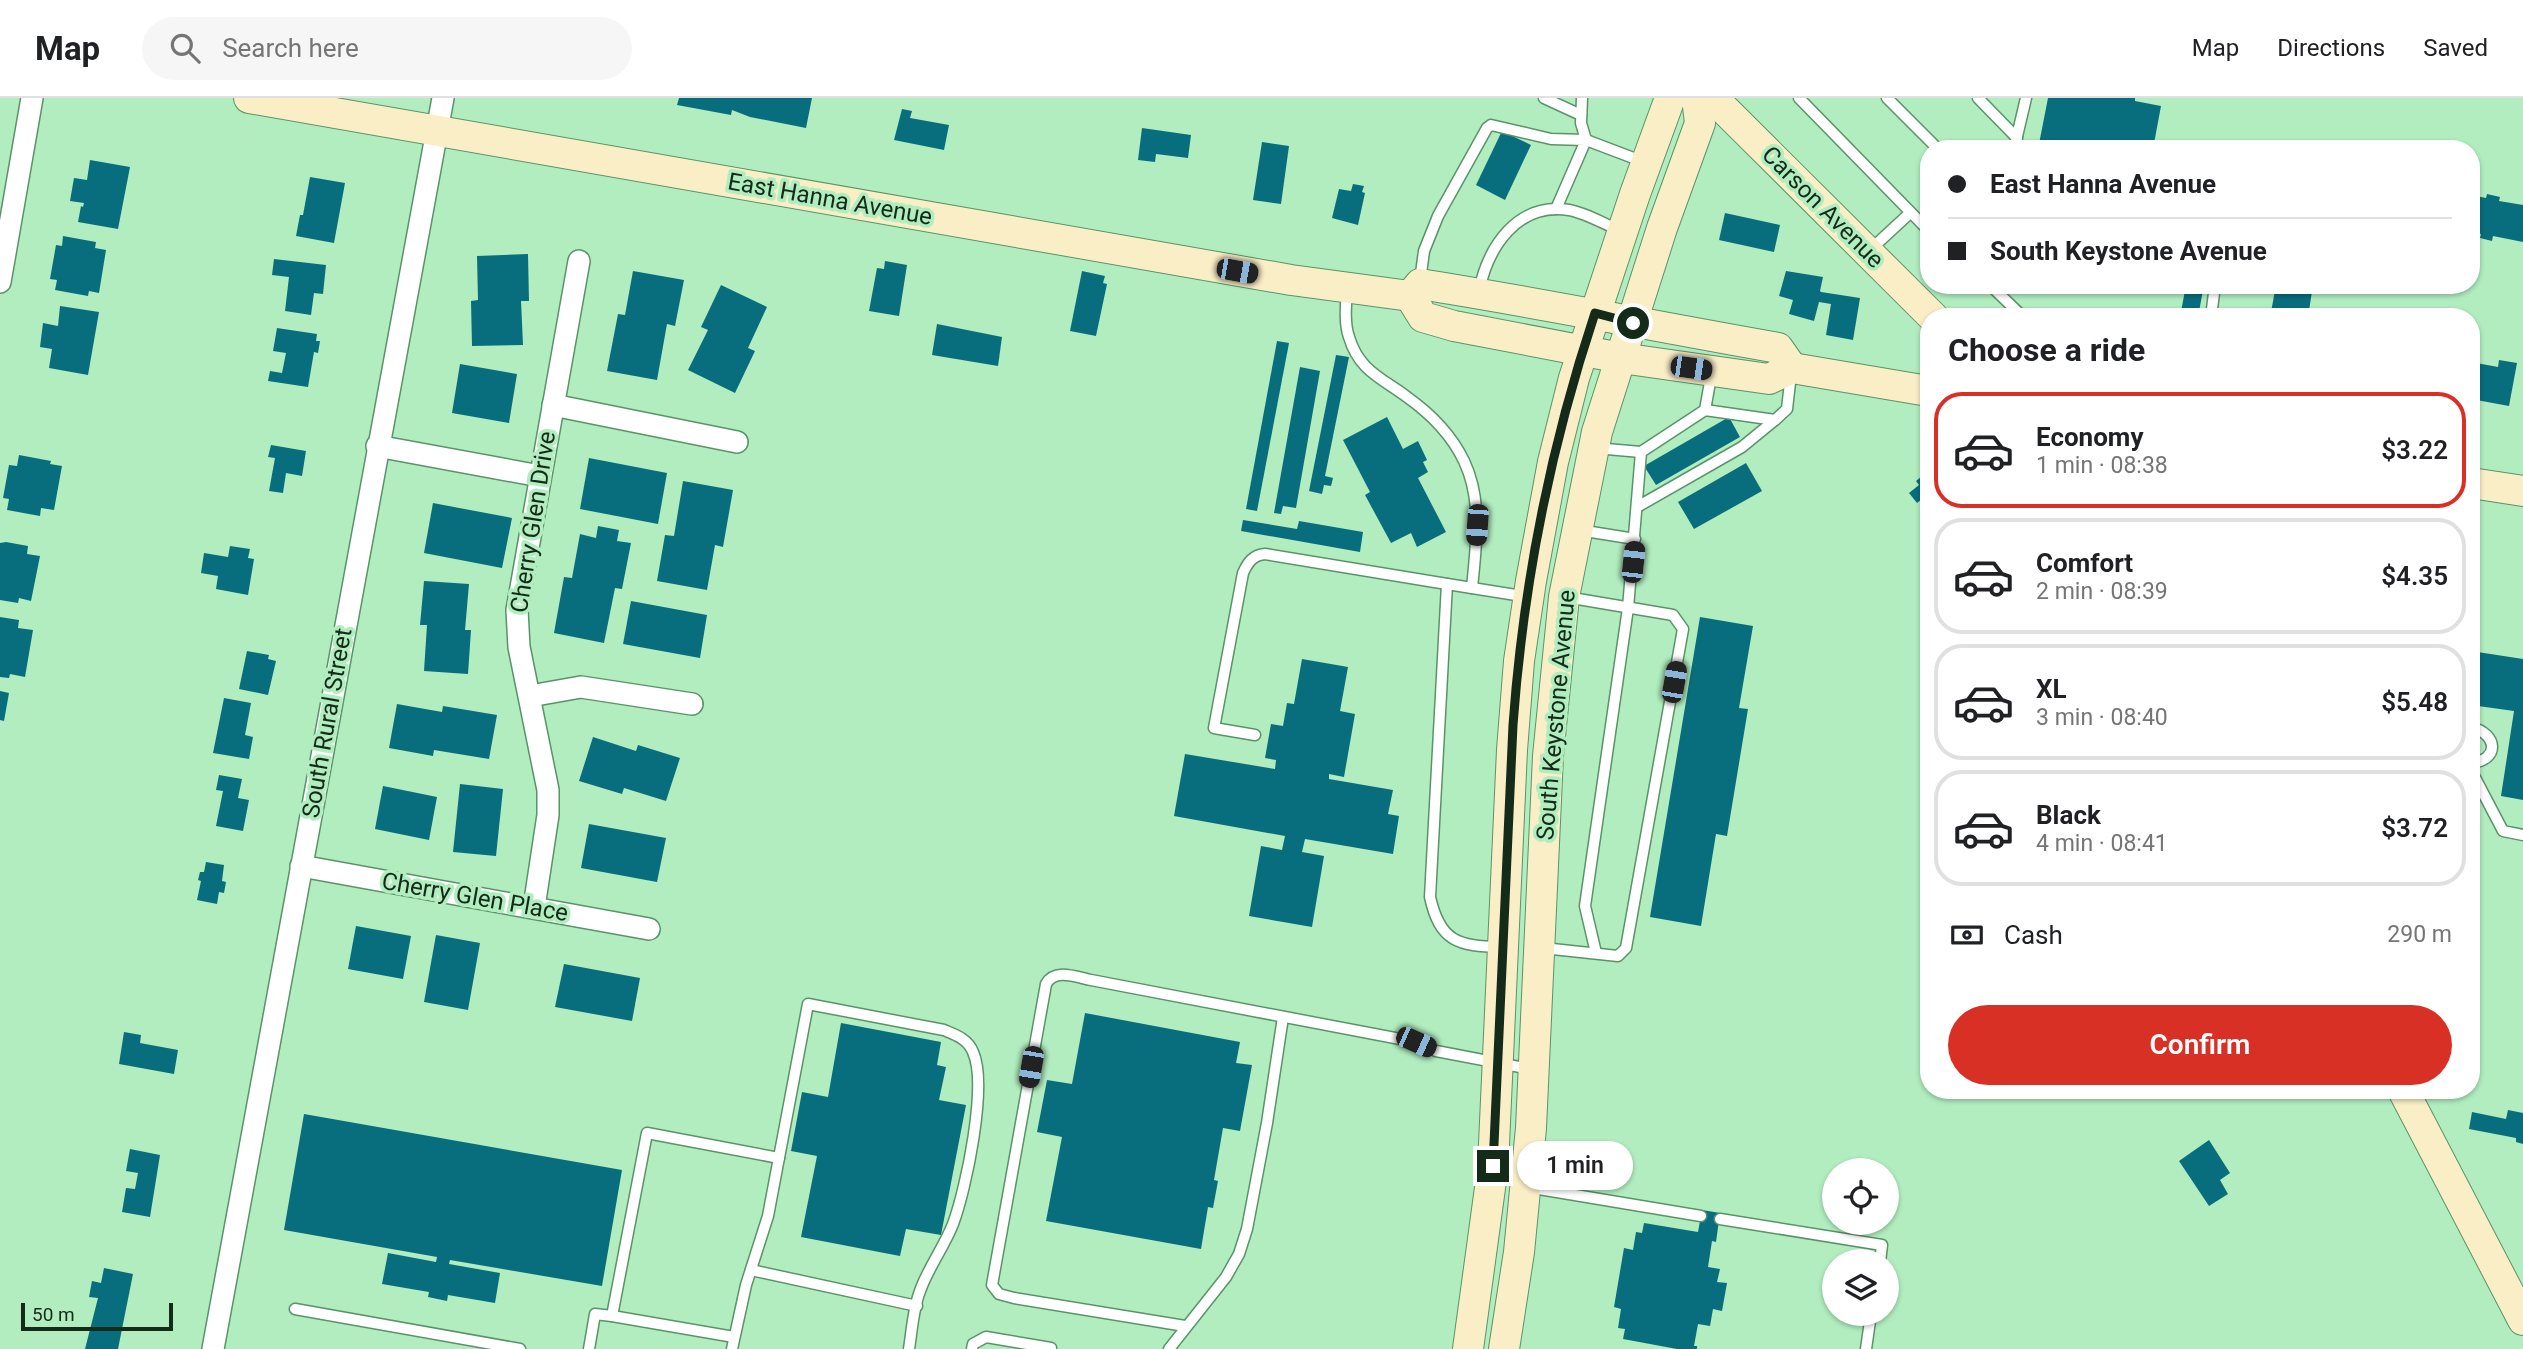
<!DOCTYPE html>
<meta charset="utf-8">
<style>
body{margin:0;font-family:Roboto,sans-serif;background:#f6f6f6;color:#202124;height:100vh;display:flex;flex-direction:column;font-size:26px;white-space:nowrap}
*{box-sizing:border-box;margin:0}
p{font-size:23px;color:#757577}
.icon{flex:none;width:38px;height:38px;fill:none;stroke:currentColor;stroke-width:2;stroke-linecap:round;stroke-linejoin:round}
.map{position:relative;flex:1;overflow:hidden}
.sheet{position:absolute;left:1920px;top:210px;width:560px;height:791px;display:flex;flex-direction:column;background:#fff;border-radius:28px;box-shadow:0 2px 5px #0004}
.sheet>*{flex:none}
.banner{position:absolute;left:1920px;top:42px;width:560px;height:154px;border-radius:28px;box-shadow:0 2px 5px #0004;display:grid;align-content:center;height:154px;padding:0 28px;background:#fff}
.controls{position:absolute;left:1822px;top:1060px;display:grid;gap:14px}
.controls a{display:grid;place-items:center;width:77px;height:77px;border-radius:50%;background:#fff;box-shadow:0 2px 5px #0004;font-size:35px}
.scale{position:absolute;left:21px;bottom:18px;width:152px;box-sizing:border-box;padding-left:7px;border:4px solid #142b1a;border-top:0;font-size:19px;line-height:24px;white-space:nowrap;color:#142b1a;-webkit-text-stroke:5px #b1edbf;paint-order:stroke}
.end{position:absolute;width:32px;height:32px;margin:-16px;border:9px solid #142b1a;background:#fff;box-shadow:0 0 0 4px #fff}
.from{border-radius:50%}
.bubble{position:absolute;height:49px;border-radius:24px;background:#fff;box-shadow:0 2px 5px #0004;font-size:23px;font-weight:600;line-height:49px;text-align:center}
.car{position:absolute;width:21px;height:42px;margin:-21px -10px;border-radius:9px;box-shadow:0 0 5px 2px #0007;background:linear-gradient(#222 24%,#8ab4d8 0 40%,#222 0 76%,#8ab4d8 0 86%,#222 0)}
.banner b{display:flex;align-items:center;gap:24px;height:66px;font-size:26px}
.banner b+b{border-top:2px solid #e0e0e0}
.banner i{width:18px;height:18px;background:#202124}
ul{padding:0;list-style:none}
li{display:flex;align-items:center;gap:21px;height:116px;margin:0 14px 10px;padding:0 14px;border:4px solid #e0e0e0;border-radius:28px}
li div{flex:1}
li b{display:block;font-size:26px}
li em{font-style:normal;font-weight:600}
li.current{border-color:#d93025}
li>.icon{width:63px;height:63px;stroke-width:1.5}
h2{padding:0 28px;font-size:32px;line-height:84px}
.pay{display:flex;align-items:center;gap:18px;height:77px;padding:0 28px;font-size:26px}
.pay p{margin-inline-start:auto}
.action{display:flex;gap:14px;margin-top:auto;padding:14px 28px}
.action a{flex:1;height:80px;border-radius:42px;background:#d93025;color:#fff;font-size:28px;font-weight:600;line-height:80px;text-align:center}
header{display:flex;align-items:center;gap:42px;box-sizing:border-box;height:98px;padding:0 35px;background:#fff;border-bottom:2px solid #e0e0e0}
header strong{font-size:33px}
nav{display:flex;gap:38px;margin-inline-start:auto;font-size:24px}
.search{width:490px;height:63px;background:#f6f6f6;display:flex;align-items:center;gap:18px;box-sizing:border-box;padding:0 24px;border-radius:38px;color:#757577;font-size:26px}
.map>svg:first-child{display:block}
.building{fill:#086e7d}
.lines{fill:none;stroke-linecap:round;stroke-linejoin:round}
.service-casing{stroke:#5a9369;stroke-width:13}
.minor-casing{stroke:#5a9369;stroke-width:24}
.secondary-casing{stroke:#5a9369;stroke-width:32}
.service{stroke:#fff;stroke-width:10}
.minor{stroke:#fff;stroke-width:21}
.secondary{stroke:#faeec7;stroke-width:30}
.route{stroke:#142b1a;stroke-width:9}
.labels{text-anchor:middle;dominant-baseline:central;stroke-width:7;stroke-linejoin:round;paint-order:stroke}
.street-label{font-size:24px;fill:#142b1a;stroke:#b1edbf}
</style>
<header>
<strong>Map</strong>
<div class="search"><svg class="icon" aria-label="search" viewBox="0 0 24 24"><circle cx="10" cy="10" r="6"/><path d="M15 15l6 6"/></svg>Search here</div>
<nav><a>Map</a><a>Directions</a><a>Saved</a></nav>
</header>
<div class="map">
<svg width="2523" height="1251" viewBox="0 0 2523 1251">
<rect width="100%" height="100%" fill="#b1edbf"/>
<g class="building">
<path d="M679 0H812L806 30 750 19 732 12 731 17 677 7Z"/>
<path d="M2048 0H2135V3L2161 8 2153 51H2038Z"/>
<path d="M902 11 912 13 910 20 949 27 944 52 894 42Z"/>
<path d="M1142 30 1191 37 1188 60 1156 56 1155 64 1138 62Z"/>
<path d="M1502 33 1531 47 1505 102 1476 87Z"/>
<path d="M1262 44 1289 48 1281 106 1253 102Z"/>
<path d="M90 62 130 69 118 131 78 124 81 108 83 109 84 105 70 103 74 80 87 82Z"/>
<path d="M310 79 345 85 334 145 296 138 300 117H303Z"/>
<path d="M1353 86 1364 88 1362 94 1365 95 1358 127 1332 120 1339 91 1351 93Z"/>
<path d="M2487 96 2500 99 2499 103 2523 107V144L2493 138 2492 143 2480 140 2481 136 2471 134V97L2486 100Z"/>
<path d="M1725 115 1780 127 1774 154 1719 142Z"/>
<path d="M63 138 96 144 95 150 106 152 99 195 89 193 88 198 55 192 57 182 50 181 56 147 62 148Z"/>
<path d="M528 156 529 203H521L523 247 472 248 471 203 478 202 477 158Z"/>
<path d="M274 161 326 167 323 196 314 195 311 217 285 213 289 179 272 177Z"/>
<path d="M885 163 907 167 899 218 869 213 877 170 884 171Z"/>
<path d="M633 173 684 182 675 228 667 226 657 282 607 273 618 216 625 217Z"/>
<path d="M1082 173 1105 178 1103 185 1107 186 1096 238 1070 233Z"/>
<path d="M1786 173 1823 179 1820 193 1821 194 1860 200 1853 242 1826 237 1831 206 1819 204 1814 223 1789 216 1793 202 1779 198Z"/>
<path d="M721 187 767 209 748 250 755 253 735 295 688 272 708 232 701 229Z"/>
<path d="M2186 187H2204L2198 219H2180Z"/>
<path d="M2276 187H2313L2308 219 2271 214Z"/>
<path d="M60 208 99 214 88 277 49 270 52 251 40 249 43 225 58 228Z"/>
<path d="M937 226 1002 239 998 268 932 257Z"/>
<path d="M277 230 317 236 316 243H320L318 255 314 254 308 289 268 283 270 273 282 275 286 255 273 253Z"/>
<path d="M1277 243 1289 245 1257 413 1246 411Z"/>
<path d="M1336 257 1349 259 1325 378 1333 380 1331 388 1324 387 1322 396 1309 393Z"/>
<path d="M2499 262 2517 265 2509 308 2471 301V264L2498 269Z"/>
<path d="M460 266 517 276 509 325 452 315Z"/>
<path d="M1300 269 1320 273 1296 410 1283 408 1281 416 1274 415Z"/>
<path d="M1387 319 1403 351 1418 343 1427 362 1423 364 1428 374 1418 380 1446 434 1417 449 1411 435 1391 445 1365 397 1370 394 1343 342Z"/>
<path d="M1729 319 1740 339 1656 387 1644 368Z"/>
<path d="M271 347 306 353 302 378 286 375 283 395 269 393 275 360 268 359Z"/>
<path d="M19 357 51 363 50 366 62 368 54 412 41 410 40 418 7 412 9 401 3 400 9 367 17 368Z"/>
<path d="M589 360 667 375 658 426 580 411Z"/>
<path d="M1746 365 1762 393 1694 431 1678 404Z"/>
<path d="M1928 373V400L1927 397 1917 405 1909 395 1919 387 1916 383Z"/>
<path d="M683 383 733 392 723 449 715 447 707 492 657 483 665 437 674 438Z"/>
<path d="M433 405 512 420 502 470 424 455Z"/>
<path d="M1243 422 1297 431 1299 423 1363 434 1360 454 1241 433Z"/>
<path d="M598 428 619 432 617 443 631 445 622 491 615 490 604 545 554 535 564 479 572 480 580 436 596 440Z"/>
<path d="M6 444 28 448 27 456 40 458 31 503 19 500 18 505 0 502V445Z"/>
<path d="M230 448 250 451 248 460 254 461 248 497 216 491 218 478 201 475 204 455 228 459Z"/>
<path d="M424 483 469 486 465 532H471L468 576 424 573 427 527H420Z"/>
<path d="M631 503 707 517 700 560 623 546Z"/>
<path d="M0 519 19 522 18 530 33 532 25 579 10 576 9 580 0 579Z"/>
<path d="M1700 519 1753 528 1739 610 1748 611 1727 738 1716 736 1701 828 1650 819Z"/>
<path d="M247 553 269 557 268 561 276 563 268 597 239 591Z"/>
<path d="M2471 553 2523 561V702L2501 698 2514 613 2471 607Z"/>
<path d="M1302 561 1348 569 1340 613 1355 616 1344 679 1329 676V681L1393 692 1388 716 1399 718 1393 756 1305 741 1302 754 1324 758 1312 829 1249 818 1261 748 1282 752 1285 738 1174 718 1185 656 1275 671 1276 662 1265 660 1271 626 1283 628 1287 605 1294 606Z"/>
<path d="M0 593 9 595 4 623 0 622Z"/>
<path d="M224 600 251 605 245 637 253 639 249 661 213 655Z"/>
<path d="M397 606 442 614 443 608 497 617 489 661 434 652 433 658 389 650Z"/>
<path d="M593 639 636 653 638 647 680 660 666 703 624 690 622 696 579 683Z"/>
<path d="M219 677 242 681 238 700 249 702 243 733 216 728 223 693 216 692Z"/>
<path d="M460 686 503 691 496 758 453 754Z"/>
<path d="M383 688 437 699 429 742 375 731Z"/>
<path d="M589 726 666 740 657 784 581 770Z"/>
<path d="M206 764 224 767 222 783 226 784 224 795 219 794 217 806 197 802 201 783 198 782 200 774H204Z"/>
<path d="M356 828 411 838 403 881 348 871Z"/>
<path d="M436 837 480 845 468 912 424 904Z"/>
<path d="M564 866 640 880 632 923 555 909Z"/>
<path d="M1085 915 1240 944 1236 965 1252 967 1240 1033 1223 1030 1214 1082 1218 1083 1213 1110 1208 1109 1201 1151 1046 1123 1062 1039 1037 1034 1047 982 1072 986Z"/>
<path d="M841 925 941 944 937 967 946 969 939 1002 966 1007 941 1137 906 1131 900 1158 801 1139 817 1058 791 1053 802 994 828 999Z"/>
<path d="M124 934 141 937 140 945 178 952 174 976 119 966Z"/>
<path d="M2508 1012 2523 1015V1046L2516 1044V1040L2469 1031 2472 1014 2506 1021Z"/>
<path d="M304 1016 622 1072 602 1188 450 1162 449 1166 500 1175 495 1205 448 1197 447 1203 428 1199 429 1194 382 1186 388 1155 436 1164 437 1159 284 1132Z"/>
<path d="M2209 1042 2230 1075 2220 1082 2228 1096 2209 1108 2179 1063Z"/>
<path d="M130 1051 160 1057 150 1119 122 1114 126 1090 135 1091 138 1075 126 1073Z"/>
<path d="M1702 1112 1720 1115 1716 1144 1712 1143 1708 1169 1720 1171 1717 1184 1727 1185 1722 1213 1713 1211 1710 1228 1698 1226 1694 1248H1697V1251H1677L1623 1241 1625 1231 1618 1230 1621 1211 1614 1209 1624 1150 1633 1152 1636 1134 1642 1135 1644 1125 1698 1134Z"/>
<path d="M104 1170 133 1176 118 1251H85L98 1200 89 1199 92 1183 101 1185Z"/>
</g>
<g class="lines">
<defs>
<g id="service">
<path d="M1544 0 1581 17"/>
<path d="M1582 0 1581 25 1586 42 1644 64"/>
<path d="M1799 0 1928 132"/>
<path d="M1887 0 1938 51"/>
<path d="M1978 0 2017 40"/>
<path d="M2014 51 2026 0"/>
<path d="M1870 152 1910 115"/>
<path d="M1420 183 1424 153 1438 118 1487 30 1491 27 1551 41 1586 42 1556 111"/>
<path d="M1990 187 2023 219"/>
<path d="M1347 191C1346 206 1344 225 1349 239 1359 273 1382 280 1407 299 1431 316 1451 336 1464 363 1483 403 1476 447 1472 490"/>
<path d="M1479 193C1488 149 1517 104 1569 112 1586 115 1604 126 1619 132"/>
<path d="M2211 219 2215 187"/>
<path d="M1705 312 1712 273"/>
<path d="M1595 350 1641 354"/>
<path d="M1637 409 1742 349 1775 322"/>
<path d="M1579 432 1635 441"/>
<path d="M2471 629C2498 636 2500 662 2471 665"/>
<path d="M1255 637 1214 630 1243 475C1248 464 1253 457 1265 456L1447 486"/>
<path d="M2471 672 2503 733 2523 737"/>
<path d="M1501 849C1458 848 1440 844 1430 799L1447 486 1528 499"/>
<path d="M1543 850 1618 858 1626 850 1683 531 1673 517 1566 499"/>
<path d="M1596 855 1585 808 1628 510 1641 354 1705 312 1775 322 1787 311 1791 276"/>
<path d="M1527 1089 1701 1118"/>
<path d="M1720 1121 1882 1147 1880 1164"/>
<path d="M751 1172 917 1208"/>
<path d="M295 1211 520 1251"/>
<path d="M612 1218 734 1239"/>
<path d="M1185 1228 1014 1200 999 1196 992 1187 1046 886C1055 870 1076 879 1091 882L1416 944 1436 953 1530 971"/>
<path d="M589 1251 595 1216 612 1218 647 1035 779 1060"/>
<path d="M732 1251 746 1187 768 1118 808 906 944 932C956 937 968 941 973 954 988 987 966 1091 953 1126 944 1149 928 1170 920 1193 913 1211 912 1232 909 1251"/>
<path d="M972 1251 973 1246 986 1239 1051 1250"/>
<path d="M1169 1251 1226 1179 1239 1156 1247 1131 1267 1025 1283 919"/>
<path d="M1866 1251 1871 1216"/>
</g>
<g id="minor">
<path d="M0 184 32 0"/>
<path d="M553 307 737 344"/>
<path d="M377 348 540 378"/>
<path d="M530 598 581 589 692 606"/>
<path d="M301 768 649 831"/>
<path d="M534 809 548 717V692L519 549 517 512 579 163"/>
<path d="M213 1251 443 0"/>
</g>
<g id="secondary">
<path d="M249 0 1291 182 1410 198"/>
<path d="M1713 0 1933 219"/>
<path d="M1410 198 1423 219 1454 228 1621 260 1769 281 1792 270 1928 293"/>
<path d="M1410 198 1420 186C1540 205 1658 229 1778 250L1792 270"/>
<path d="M2471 385 2523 393"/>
<path d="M2403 992 2523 1222"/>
<path d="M1468 1251 1493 1068 1512 652 1519 563 1531 483 1553 364 1574 280 1635 96 1670 0"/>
<path d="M1504 1251 1519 1154 1531 1030 1548 658 1564 499 1597 334 1662 130 1700 25 1697 0"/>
</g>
</defs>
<use href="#service" class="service-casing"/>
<use href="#minor" class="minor-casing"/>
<use href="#secondary" class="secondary-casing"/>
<use href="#service" class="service"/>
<use href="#minor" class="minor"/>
<use href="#secondary" class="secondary"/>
</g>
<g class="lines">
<path class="route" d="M1493 1068 1513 627C1523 488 1551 347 1595 215L1633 225"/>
</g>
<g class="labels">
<g class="street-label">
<text transform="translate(830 101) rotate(10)">East Hanna Avenue</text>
<text transform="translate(1823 109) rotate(45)">Carson Avenue</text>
<text transform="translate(533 424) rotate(-81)">Cherry Glen Drive</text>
<text transform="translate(1556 617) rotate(-85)">South Keystone Avenue</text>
<text transform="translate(327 625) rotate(-80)">South Rural Street</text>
<text transform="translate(475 799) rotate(10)">Cherry Glen Place</text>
</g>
</g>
</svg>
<div class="controls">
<a><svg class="icon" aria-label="locate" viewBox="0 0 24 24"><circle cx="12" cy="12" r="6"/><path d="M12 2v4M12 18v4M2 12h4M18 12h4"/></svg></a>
<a><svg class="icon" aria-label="layers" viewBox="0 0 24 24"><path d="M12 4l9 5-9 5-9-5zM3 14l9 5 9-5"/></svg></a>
</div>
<div class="scale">50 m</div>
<i class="end from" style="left:1633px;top:225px"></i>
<i class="end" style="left:1493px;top:1068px"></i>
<div class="bubble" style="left:1517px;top:1043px;width:116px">1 min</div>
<i class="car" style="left:1237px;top:173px;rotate:100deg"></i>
<i class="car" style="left:1691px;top:270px;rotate:98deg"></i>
<i class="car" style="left:1477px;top:427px;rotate:184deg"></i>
<i class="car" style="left:1633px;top:464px;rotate:6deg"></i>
<i class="car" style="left:1674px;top:584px;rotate:10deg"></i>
<i class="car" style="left:1416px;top:944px;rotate:114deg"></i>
<i class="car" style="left:1031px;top:969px;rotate:190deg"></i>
<div class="banner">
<b><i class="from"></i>East Hanna Avenue</b>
<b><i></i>South Keystone Avenue</b>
</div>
<section class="sheet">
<h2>Choose a ride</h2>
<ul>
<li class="current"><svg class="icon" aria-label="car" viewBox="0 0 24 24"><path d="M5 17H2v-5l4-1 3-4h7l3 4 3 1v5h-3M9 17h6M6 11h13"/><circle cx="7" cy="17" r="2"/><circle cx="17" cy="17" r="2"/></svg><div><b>Economy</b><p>1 min · 08:38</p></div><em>$3.22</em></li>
<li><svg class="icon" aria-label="car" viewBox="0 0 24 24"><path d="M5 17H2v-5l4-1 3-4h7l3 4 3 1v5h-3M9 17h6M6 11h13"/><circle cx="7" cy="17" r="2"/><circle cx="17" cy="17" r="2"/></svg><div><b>Comfort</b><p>2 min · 08:39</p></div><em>$4.35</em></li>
<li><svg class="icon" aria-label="car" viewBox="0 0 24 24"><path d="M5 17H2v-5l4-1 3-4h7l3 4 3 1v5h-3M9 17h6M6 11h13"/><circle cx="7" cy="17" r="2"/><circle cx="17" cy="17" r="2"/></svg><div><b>XL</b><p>3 min · 08:40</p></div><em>$5.48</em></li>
<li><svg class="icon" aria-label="car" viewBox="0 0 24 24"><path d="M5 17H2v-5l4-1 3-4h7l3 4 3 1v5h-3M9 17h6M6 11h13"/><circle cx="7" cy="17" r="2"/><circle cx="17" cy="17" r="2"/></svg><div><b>Black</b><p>4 min · 08:41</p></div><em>$3.72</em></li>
</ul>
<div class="pay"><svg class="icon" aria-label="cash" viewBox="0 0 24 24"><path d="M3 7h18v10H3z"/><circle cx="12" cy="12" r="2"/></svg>Cash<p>290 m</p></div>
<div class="action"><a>Confirm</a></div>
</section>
</div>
